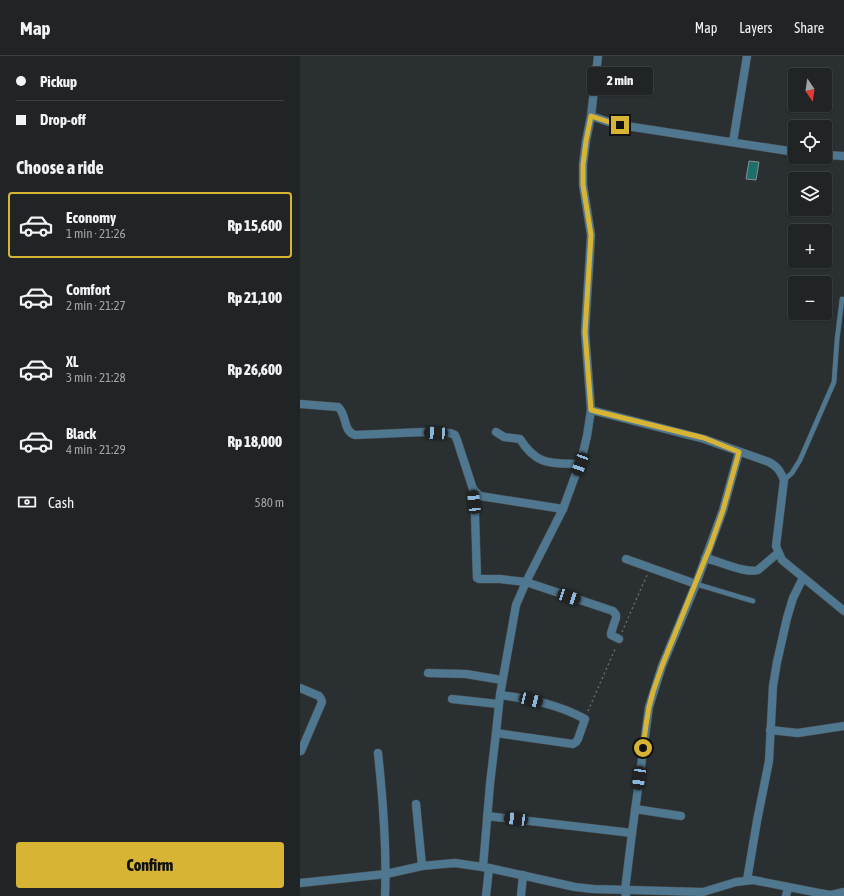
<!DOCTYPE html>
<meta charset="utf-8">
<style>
body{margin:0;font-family:"Asap Condensed",sans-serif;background:#282c2d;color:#f1f3f6;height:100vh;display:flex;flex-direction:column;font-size:15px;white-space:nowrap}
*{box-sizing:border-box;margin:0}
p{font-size:13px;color:#a2a4a7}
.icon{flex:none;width:22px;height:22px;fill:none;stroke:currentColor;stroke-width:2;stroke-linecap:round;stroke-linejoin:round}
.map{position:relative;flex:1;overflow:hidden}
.details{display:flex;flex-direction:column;background:#202425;width:300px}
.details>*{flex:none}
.hud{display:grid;align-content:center;height:88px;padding:0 16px;background:#202425}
.needle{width:26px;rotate:167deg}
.controls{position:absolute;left:488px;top:12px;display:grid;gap:8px}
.controls a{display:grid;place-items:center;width:44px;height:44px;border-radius:4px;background:#202425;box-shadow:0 1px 3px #0004,0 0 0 1px #3d4142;font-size:20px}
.end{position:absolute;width:18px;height:18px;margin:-9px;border:5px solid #d7b434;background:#111;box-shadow:0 0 0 2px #111}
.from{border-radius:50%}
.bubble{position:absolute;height:28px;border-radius:4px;background:#202425;box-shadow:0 1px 3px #0004,0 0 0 1px #3d4142;font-size:13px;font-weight:800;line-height:28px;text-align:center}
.car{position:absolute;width:12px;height:24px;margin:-12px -6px;border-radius:5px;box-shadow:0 0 3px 1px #0007;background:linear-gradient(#222 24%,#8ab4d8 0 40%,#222 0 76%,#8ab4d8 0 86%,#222 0)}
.hud b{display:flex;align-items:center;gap:14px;height:38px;font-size:15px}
.hud b+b{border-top:1px solid #3d4142}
.hud i{width:10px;height:10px;background:#f1f3f6}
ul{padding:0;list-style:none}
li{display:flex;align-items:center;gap:12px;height:66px;margin:0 8px 6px;padding:0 8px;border:2px solid transparent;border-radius:4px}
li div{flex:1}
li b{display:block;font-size:15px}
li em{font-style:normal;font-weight:800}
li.selected{border-color:#d7b434}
li>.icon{width:36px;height:36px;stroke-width:1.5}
h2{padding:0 16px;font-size:18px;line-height:48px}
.pay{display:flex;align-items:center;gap:10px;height:44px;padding:0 16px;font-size:15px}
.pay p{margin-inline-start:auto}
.primary-button{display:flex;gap:8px;margin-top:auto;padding:8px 16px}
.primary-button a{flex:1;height:46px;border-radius:4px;background:#d7b434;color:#111;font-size:16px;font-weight:800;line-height:46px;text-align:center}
header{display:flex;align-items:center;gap:24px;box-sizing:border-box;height:56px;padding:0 20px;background:#202425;border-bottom:1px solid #3d4142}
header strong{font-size:19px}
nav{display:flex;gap:22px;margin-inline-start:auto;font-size:14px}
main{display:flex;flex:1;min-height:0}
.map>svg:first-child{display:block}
.building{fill:#1b706a;stroke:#868d8c}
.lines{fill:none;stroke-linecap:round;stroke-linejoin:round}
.service-casing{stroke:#484e4f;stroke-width:5.5}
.minor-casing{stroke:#484e4f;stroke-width:9}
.tertiary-casing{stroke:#484e4f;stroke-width:9}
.path{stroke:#63696a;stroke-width:1.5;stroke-dasharray:2 3;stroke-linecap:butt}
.service{stroke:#4f778f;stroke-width:4.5}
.minor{stroke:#4f778f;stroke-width:8}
.tertiary{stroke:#4f778f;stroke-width:8}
.route{stroke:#d7b434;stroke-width:5}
</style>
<header>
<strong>Map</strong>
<nav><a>Map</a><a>Layers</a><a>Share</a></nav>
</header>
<main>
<section class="details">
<div class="hud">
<b><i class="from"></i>Pickup</b>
<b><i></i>Drop-off</b>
</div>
<h2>Choose a ride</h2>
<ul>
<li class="selected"><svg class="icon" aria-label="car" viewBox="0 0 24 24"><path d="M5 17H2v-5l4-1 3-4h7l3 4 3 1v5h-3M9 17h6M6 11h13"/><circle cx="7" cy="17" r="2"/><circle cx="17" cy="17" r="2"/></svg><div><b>Economy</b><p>1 min · 21:26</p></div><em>Rp 15,600</em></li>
<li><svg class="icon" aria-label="car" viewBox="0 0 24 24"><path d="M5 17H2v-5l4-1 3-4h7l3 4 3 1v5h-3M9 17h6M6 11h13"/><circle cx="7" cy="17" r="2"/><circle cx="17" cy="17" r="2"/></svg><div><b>Comfort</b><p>2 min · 21:27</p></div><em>Rp 21,100</em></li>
<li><svg class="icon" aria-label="car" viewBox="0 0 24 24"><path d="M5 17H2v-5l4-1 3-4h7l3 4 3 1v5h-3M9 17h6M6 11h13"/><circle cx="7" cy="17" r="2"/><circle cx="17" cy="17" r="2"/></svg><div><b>XL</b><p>3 min · 21:28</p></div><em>Rp 26,600</em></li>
<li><svg class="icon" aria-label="car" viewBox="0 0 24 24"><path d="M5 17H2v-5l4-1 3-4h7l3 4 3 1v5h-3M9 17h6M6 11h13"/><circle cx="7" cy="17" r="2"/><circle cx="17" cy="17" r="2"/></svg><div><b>Black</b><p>4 min · 21:29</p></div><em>Rp 18,000</em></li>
</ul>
<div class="pay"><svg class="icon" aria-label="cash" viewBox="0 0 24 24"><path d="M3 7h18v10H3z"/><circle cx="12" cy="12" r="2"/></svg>Cash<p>580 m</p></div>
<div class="primary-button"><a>Confirm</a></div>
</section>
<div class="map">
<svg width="544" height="840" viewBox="0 0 544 840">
<rect width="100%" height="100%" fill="#2a3031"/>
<path class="building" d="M449 105 459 106 456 124 446 123Z"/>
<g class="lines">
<defs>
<g id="service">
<path d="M484 424 492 417 500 404 534 326 537 284 542 243"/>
<path d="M396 528 453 545"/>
</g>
<g id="minor">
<path d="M291 60 309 66 320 69 495 96"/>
<path d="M433 86 447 0"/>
<path d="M525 99 544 100"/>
<path d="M0 348 38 351C47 358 43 376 55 379L123 376 150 377 155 379 157 384 173 433 180 440 263 453"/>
<path d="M291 354 404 383 469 406C478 411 480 415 484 424L476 490 482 504 544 555"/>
<path d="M196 376 204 381 220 383C237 410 251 407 279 408"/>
<path d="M173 433 175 459 177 522 179 523H200L226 526 313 555 316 559V562L311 577V579L319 583"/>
<path d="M405 502C419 505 445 518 458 514L478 497"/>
<path d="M326 503 396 528"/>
<path d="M128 617 166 618 202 624"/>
<path d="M0 632 19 640 21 643 22 646 1 695H0"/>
<path d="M152 643 198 648"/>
<path d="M470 674 498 677 544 670"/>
<path d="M196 677 273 688 276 686 278 683 285 663C257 648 230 643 200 639"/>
<path d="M78 697C83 744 87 792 85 840"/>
<path d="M116 748 122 810"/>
<path d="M335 753 381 760"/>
<path d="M187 760 332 777"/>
<path d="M183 811 190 728 196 677 200 639 216 549 226 526 263 453 282 401 287 380 291 354 285 276 291 179 283 129V109L286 85 291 60 298 0"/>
<path d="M447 824 457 765 469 705 473 630 477 606 487 562 493 542 503 522"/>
<path d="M186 840 189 812"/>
<path d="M221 840 223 819"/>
<path d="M326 840 325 834 332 777 349 651 362 610 396 528 423 454 439 396"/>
<path d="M486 840 488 832"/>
</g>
<path id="tertiary" d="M0 827 86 818 122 810 143 808 155 807 189 812 275 831 293 833 403 836 436 826 453 824 519 837 531 839 544 836"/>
</defs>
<use href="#service" class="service-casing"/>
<use href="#minor" class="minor-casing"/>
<use href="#tertiary" class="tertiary-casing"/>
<g class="path">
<path d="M322 576 347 519"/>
<path d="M288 655 316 591"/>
</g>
<use href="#service" class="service"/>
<use href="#minor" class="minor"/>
<use href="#tertiary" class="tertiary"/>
</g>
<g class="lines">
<path class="route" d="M320 69 309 66 291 60 286 85 283 109V129L291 179 285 276 291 354 404 382 439 396 423 454 410 491 362 610 353 636 349 651 346 669 343 692"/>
</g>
</svg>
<div class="controls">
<a><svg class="needle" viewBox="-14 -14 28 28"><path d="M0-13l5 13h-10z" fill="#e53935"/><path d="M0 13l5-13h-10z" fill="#a2a4a7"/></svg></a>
<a><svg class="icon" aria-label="locate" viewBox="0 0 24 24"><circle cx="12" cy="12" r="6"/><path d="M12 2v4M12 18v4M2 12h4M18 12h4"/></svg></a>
<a><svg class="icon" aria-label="layers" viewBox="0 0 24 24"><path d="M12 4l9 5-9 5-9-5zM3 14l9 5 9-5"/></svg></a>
<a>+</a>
<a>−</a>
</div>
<i class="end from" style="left:343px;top:692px"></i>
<i class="end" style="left:320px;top:69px"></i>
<div class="bubble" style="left:287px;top:11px;width:66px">2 min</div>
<i class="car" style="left:136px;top:377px;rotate:273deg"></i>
<i class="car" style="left:280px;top:408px;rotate:200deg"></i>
<i class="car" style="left:174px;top:446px;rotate:354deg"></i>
<i class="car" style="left:269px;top:541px;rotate:109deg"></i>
<i class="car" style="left:231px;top:644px;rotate:104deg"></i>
<i class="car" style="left:339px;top:722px;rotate:188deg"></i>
<i class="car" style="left:216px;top:763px;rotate:277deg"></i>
</div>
</main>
